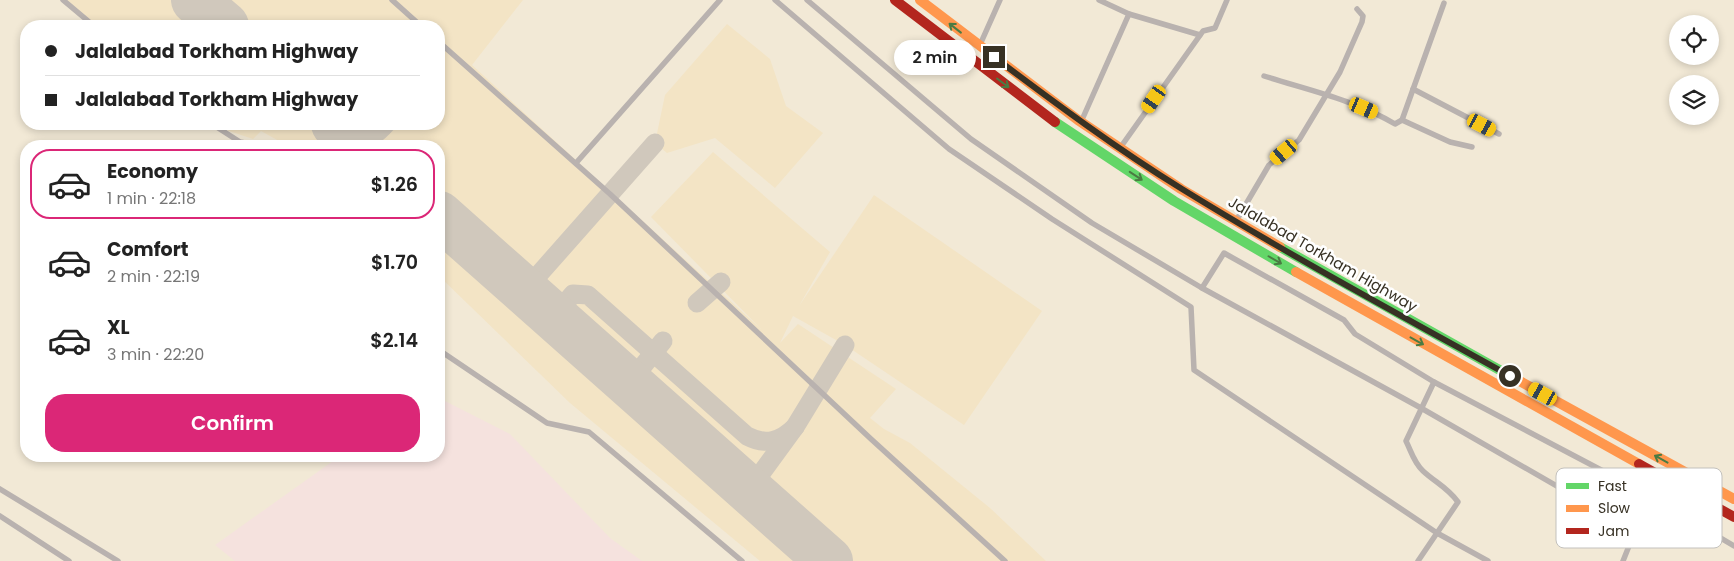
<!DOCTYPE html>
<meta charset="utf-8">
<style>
body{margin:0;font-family:Poppins,sans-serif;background:#f2f2f2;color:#222;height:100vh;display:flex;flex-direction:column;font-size:19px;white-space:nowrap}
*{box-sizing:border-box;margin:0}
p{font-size:16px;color:#767676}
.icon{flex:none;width:28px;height:28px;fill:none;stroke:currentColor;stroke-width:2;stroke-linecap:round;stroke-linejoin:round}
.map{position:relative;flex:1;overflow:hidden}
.drawer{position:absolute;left:20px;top:140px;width:425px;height:322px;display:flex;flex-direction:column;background:#fff;border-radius:20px;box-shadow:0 2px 8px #0003}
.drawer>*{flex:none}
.top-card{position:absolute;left:20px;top:20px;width:425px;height:110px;border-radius:20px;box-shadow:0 2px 8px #0003;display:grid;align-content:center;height:110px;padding:0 25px;background:#fff}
.fabs{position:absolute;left:1669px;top:15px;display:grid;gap:10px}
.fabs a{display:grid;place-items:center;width:50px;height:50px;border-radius:50%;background:#fff;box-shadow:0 2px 8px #0003;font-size:25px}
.end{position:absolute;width:22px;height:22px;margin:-11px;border:6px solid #373124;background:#fff;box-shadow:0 0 0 2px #fff}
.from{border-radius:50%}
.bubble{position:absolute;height:35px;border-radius:18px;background:#fff;box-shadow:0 2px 8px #0003;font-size:16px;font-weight:600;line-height:35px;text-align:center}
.car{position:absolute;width:15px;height:30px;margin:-15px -8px;border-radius:6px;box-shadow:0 0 4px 1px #0007;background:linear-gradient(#f5c518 24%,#345 0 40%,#f5c518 0 76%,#345 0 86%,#f5c518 0)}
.top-card b{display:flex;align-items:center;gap:18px;height:48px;font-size:19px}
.top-card b+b{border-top:1px solid #e0e0e0}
.top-card i{width:12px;height:12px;background:#222}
ul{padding:9px 0 0;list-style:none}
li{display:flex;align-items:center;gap:15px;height:70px;margin:0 10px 8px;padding:0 15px;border:2px solid transparent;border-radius:20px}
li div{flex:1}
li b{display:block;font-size:19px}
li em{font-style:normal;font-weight:600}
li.active{border-color:#db2777}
li>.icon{width:45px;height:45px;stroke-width:1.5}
.action{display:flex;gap:10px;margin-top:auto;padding:10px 25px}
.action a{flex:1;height:58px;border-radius:20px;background:#db2777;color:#fff;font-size:20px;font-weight:600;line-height:58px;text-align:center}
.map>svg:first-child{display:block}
.commercial{fill:#f5e2de}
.built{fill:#f3e4c5}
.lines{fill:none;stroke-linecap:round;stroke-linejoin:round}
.taxiway{stroke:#d0c8bc;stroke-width:19}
.runway{stroke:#d0c8bc;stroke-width:48}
.street{stroke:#b9b2af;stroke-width:5.5}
.fast{stroke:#63d668;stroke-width:10}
.slow{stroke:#ff974d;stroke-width:10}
.jam{stroke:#b3261e;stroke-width:10}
.oneway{stroke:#4b7b43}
.route{stroke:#373124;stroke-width:6}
.labels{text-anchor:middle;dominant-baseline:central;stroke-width:5;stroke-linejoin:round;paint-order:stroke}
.street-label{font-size:15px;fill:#373124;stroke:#fff}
.key{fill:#fff;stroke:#c3c1bd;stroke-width:1}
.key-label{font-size:14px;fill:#373124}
</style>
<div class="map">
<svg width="1734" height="561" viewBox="0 0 1734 561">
<rect width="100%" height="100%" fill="#f2e9d6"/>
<path class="commercial" d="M439 398 510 434 610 538 642 561H235L215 545 340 456H439Z"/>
<g class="built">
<path d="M66 0H523L472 65 761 329 651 217 713 152 830 252 799 306 874 195 1042 311 964 425 845 345 793 316 780 343 798 324 896 389 870 418 884 429 910 443 990 508 1046 561H760L570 403 439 276V146H288L261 131 253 139 229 131 219 124H439V26H98Z"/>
<path d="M727 24 770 59 786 106 823 133 775 188 715 138 667 153 655 143 665 95Z"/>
</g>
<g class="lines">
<g class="taxiway">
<path d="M341 129C362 142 369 143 386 124"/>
<path d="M510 279 524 285 533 281 655 143"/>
<path d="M533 281 529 292 536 303"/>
<path d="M697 303 721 282"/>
<path d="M553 317 573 294 588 295 747 436C766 446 781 441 795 427"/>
<path d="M620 377H634L663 341"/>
<path d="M634 377 635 387 642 395"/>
<path d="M757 480 755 489 760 501"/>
<path d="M742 485 754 483 795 427 845 345"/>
</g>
<g class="runway">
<path d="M195 0 225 26"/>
<path d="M335 124 360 146"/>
<path d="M439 215 829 561"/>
</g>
<g class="street">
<path d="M63 0 94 26"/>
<path d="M392 0 421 26"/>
<path d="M775 0 949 149 1052 219 1191 307 1194 370 1437 533 1488 561"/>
<path d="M807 0 971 139 1092 223 1202 288 1224 253 1344 320 1355 334 1434 382"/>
<path d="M1099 0 1129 14 1200 35"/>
<path d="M439 42 610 194 871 439 1005 561"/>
<path d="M979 47 1000 0"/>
<path d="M1264 76C1308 90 1355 100 1395 124L1402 120 1450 142 1472 147"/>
<path d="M1413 89 1499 134"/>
<path d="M1402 120 1444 3"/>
<path d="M1081 122 1129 14"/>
<path d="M212 124 240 142 261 146"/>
<path d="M1120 148 1203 31 1215 28 1227 0"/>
<path d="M576 163 720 0"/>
<path d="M1236 221 1269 165 1299 140 1340 72 1362 22 1363 16 1357 9"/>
<path d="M1202 288 1421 408 1635 531 1623 561"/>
<path d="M439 350 547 423 589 432 742 561"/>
<path d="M0 489 118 561"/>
<path d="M0 516 69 561"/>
<path d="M1418 561 1458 502C1447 487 1436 483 1423 471 1414 463 1411 451 1406 441L1434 382 1643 492 1734 546"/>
</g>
<g class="fast">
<path d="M1055 122 1174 201 1296 272"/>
<path d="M1280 247 1505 373"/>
</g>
<g class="slow">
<path d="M920 0 1078 120 1181 189 1280 247"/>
<path d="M1296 272 1639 464"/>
<path d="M1505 373 1734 499"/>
</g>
<g class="jam">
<path d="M895 0 1055 122"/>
<path d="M1639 464 1734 517"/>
</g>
</g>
<defs><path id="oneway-shaft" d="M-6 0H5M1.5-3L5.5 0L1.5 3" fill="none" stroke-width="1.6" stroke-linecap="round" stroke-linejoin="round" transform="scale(1.25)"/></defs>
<g class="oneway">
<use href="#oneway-shaft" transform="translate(955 28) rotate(-142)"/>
<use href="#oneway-shaft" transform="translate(1003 83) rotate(37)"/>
<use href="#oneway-shaft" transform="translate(1136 176) rotate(33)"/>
<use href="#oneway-shaft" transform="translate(1275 260) rotate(30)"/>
<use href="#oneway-shaft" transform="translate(1417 341) rotate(29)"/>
<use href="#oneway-shaft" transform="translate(1661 459) rotate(-151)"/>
</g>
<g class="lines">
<path class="route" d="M994 57C1055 103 1117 149 1182 189 1289 255 1400 315 1510 376"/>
</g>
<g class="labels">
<g class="street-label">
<text transform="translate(1323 254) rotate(30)">Jalalabad Torkham Highway</text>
</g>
</g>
<rect x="1556" y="468" width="166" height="80" rx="8" class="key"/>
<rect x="1566" y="483" width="23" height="6" fill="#63d668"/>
<rect x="1566" y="505" width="23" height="7" fill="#ff974d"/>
<rect x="1566" y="528" width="23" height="6" fill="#b3261e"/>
<g class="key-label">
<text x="1598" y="491">Fast</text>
<text x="1598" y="513">Slow</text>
<text x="1598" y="536">Jam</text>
</g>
</svg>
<div class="fabs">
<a><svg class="icon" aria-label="locate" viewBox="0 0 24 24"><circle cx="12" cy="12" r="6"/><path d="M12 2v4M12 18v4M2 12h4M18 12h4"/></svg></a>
<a><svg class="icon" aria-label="layers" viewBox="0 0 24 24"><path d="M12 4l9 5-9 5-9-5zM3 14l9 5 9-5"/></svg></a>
</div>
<i class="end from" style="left:1510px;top:376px"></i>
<i class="end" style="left:994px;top:57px"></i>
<div class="bubble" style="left:894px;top:40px;width:82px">2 min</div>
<i class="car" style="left:1154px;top:99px;rotate:215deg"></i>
<i class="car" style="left:1364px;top:108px;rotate:113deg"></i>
<i class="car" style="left:1482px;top:125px;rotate:118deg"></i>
<i class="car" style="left:1284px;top:152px;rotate:230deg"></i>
<i class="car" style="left:1543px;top:394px;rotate:299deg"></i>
<div class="top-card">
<b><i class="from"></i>Jalalabad Torkham Highway</b>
<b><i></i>Jalalabad Torkham Highway</b>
</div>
<section class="drawer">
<ul>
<li class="active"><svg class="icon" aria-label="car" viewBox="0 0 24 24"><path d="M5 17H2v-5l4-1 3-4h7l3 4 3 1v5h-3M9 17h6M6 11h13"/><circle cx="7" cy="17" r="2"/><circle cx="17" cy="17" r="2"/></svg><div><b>Economy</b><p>1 min · 22:18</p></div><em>$1.26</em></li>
<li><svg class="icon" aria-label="car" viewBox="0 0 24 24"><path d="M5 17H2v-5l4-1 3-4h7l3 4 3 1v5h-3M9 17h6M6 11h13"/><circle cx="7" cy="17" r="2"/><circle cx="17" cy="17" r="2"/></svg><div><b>Comfort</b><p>2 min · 22:19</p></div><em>$1.70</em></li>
<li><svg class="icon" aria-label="car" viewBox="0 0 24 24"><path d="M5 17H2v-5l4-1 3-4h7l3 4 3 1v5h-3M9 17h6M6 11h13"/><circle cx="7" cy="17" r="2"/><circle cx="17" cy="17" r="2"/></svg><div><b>XL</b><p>3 min · 22:20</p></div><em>$2.14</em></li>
</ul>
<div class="action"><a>Confirm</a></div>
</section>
</div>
